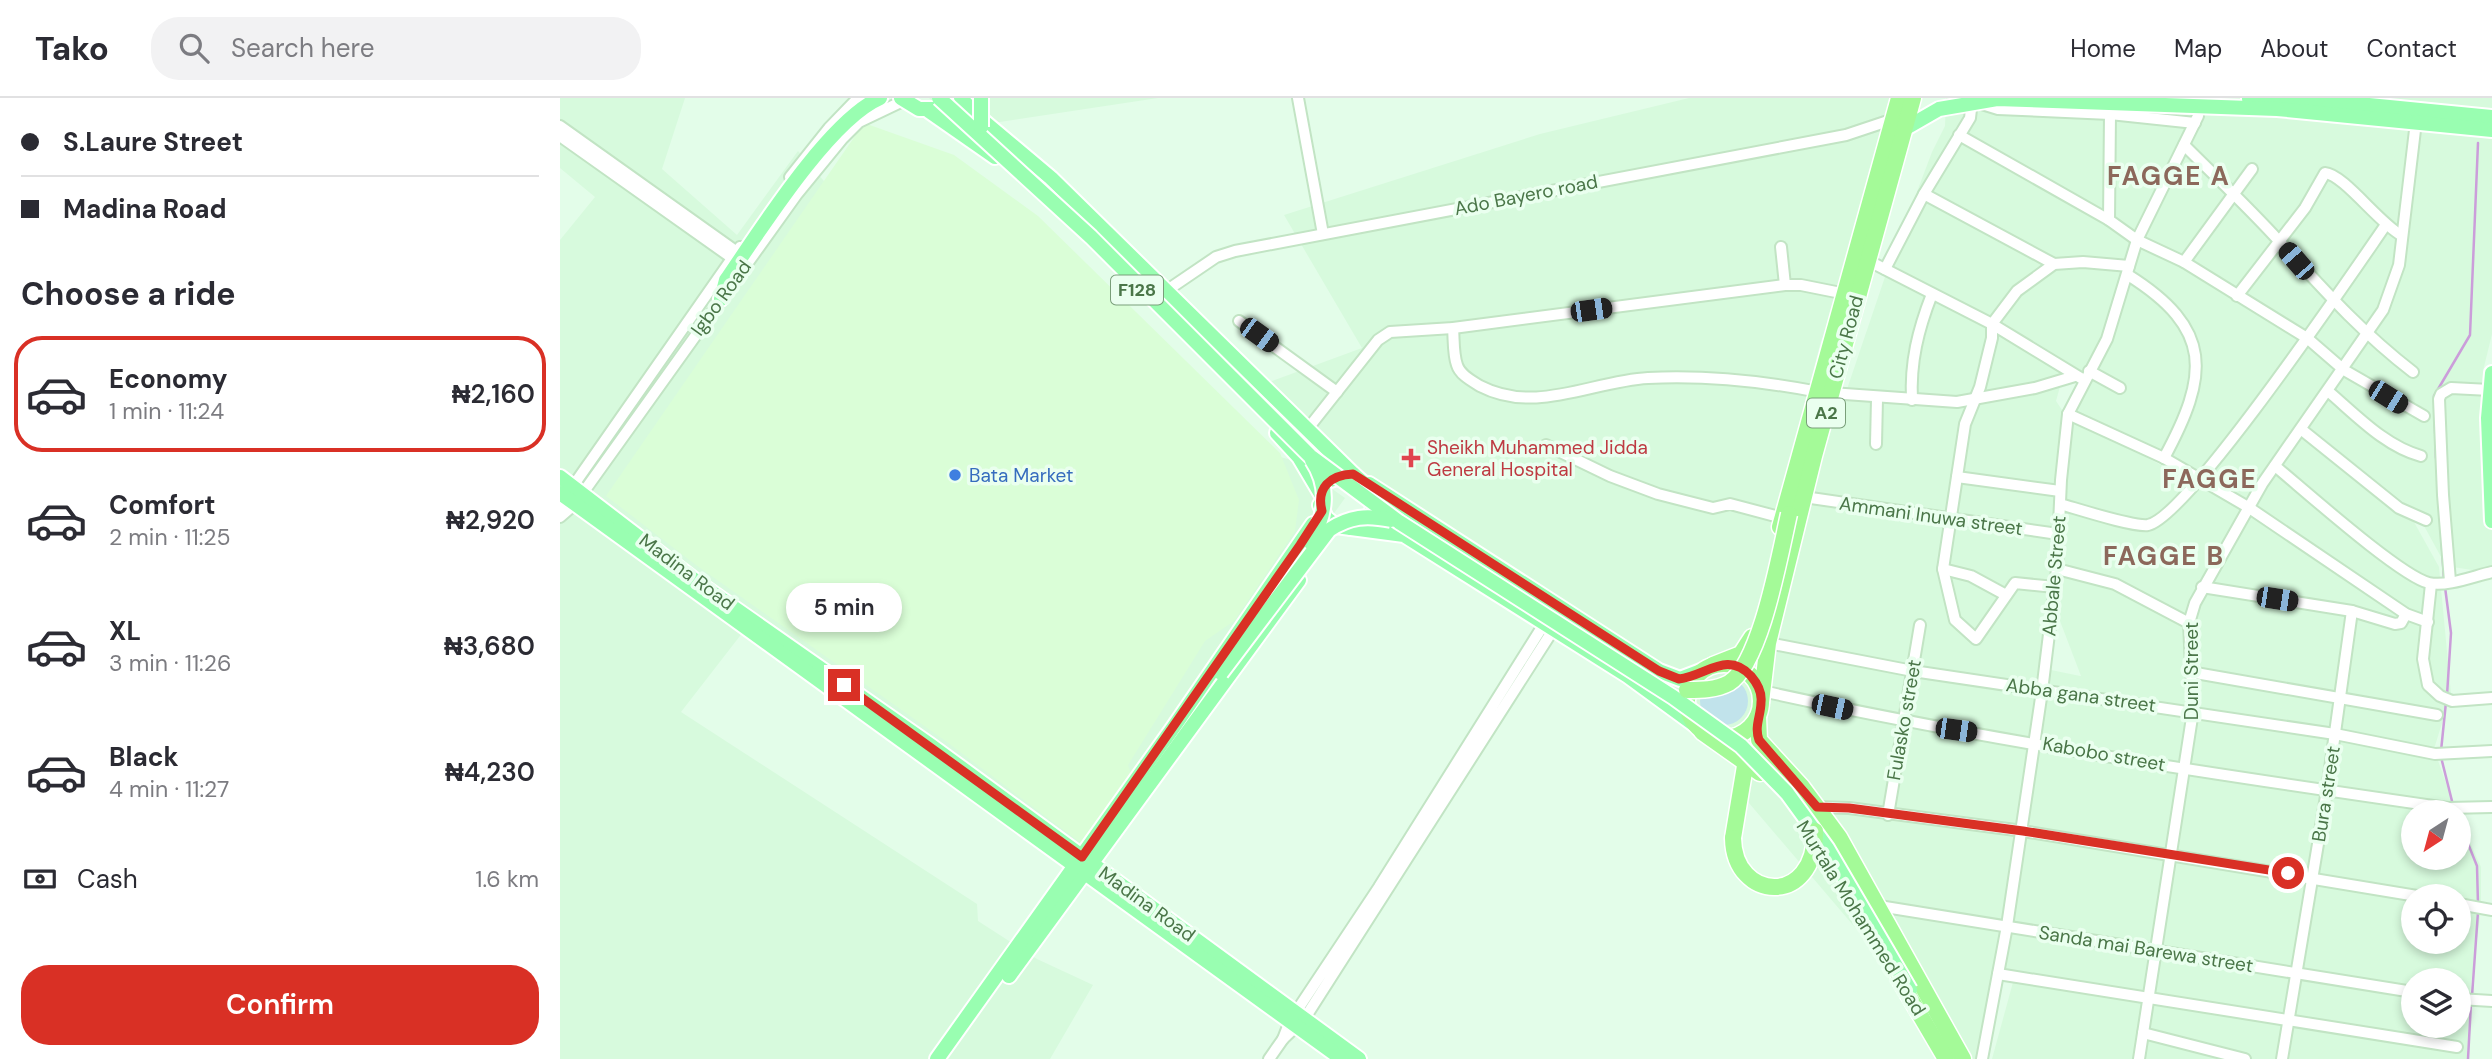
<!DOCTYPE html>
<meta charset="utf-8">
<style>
body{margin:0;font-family:"DM Sans",sans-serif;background:#f2f2f3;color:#2b2b33;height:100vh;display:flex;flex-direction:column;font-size:26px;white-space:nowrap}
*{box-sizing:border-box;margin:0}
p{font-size:23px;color:#7c7c81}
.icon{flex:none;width:38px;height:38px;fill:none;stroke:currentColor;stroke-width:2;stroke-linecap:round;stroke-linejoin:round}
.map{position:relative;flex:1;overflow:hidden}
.sheet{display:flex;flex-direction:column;background:#fff;width:560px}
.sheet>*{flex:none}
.guide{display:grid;align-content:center;height:154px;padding:0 21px;background:#fff}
.needle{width:46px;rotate:216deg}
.fabs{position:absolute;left:1841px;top:702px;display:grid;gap:14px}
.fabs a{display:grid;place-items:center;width:70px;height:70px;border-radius:50%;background:#fff;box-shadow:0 4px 10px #0003;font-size:35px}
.end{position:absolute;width:32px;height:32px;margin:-16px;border:9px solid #d93025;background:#fff;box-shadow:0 0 0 4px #fff}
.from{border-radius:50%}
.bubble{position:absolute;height:49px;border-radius:24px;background:#fff;box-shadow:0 4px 10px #0003;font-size:23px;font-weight:600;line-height:49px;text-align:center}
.car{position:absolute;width:21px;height:42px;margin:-21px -10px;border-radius:9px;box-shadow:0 0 5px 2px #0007;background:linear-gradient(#222 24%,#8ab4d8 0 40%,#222 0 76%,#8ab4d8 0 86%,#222 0)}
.guide b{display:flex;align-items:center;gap:24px;height:66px;font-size:26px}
.guide b+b{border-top:2px solid #e1e1e2}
.guide i{width:18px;height:18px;background:#2b2b33}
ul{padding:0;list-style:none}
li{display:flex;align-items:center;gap:21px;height:116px;margin:0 14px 10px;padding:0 7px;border:4px solid transparent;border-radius:28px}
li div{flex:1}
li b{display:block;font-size:26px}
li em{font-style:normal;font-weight:600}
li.active{border-color:#d93025}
li>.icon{width:63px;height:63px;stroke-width:1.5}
h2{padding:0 21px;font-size:32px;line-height:84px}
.pay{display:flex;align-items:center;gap:18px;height:77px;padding:0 21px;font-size:26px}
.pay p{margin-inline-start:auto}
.cta{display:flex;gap:14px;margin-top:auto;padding:14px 21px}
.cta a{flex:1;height:80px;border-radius:28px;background:#d93025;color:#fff;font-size:28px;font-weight:600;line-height:80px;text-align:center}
header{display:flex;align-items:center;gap:42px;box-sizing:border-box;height:98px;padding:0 35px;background:#fff;border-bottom:2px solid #e1e1e2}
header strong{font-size:33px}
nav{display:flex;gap:38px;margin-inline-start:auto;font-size:24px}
.search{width:490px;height:63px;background:#f2f2f3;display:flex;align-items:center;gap:18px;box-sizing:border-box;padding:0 24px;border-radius:28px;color:#7c7c81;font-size:26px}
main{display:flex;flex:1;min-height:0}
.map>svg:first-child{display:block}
.residential{fill:#d7fadd;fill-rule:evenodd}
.commercial{fill:#dafed7}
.garden{fill:#c1e3eb}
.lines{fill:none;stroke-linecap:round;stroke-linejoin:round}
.stream{stroke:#cb9dda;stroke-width:2.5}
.minor-casing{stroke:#c2e4c4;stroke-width:14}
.major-casing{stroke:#fff;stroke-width:18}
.highway-casing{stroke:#fff;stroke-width:19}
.minor{stroke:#fff;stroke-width:10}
.major{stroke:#99feb1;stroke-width:14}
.highway{stroke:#a4fa98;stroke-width:16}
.major-bridge-casing{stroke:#fff;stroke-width:18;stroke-linecap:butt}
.highway-bridge-casing{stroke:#fff;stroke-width:19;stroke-linecap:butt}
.major-bridge{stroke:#99feb1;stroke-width:14}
.highway-bridge{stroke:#a4fa98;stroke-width:16}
.route{stroke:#d93025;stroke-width:9}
.health-dot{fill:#e0444e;stroke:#eaffef;stroke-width:2.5}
.shop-dot{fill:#3f7fe0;stroke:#eaffef;stroke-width:2.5}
.labels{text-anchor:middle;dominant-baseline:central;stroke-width:7;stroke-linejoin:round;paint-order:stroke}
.shield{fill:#eaffef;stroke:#7a9f7a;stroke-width:2}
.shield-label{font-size:18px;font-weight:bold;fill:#4a7648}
.street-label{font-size:19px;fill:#4a7648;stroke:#eaffef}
.health-label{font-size:19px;fill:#be3a42;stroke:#eaffef;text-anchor:start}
.shop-label{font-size:19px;fill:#366cbe;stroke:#eaffef;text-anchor:start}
.district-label{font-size:26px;font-weight:bold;letter-spacing:2px;fill:#8c685b;stroke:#eaffef}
</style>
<header>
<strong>Tako</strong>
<div class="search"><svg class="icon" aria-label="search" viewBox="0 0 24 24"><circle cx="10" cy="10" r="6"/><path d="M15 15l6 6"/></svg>Search here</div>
<nav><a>Home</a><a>Map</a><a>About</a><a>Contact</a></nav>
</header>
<main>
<section class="sheet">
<div class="guide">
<b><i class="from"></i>S.Laure Street</b>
<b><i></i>Madina Road</b>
</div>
<h2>Choose a ride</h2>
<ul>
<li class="active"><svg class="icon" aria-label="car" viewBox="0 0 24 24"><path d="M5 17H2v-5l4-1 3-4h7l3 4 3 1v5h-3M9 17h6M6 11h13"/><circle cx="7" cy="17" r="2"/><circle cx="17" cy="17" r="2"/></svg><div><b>Economy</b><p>1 min · 11:24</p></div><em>₦2,160</em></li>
<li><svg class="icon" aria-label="car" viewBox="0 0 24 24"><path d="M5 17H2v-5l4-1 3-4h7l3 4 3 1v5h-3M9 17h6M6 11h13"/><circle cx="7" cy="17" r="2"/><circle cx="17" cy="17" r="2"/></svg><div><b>Comfort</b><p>2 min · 11:25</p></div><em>₦2,920</em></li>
<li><svg class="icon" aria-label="car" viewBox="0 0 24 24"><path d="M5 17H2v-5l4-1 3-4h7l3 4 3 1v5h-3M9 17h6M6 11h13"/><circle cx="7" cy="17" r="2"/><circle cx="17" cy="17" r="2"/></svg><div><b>XL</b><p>3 min · 11:26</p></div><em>₦3,680</em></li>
<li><svg class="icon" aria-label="car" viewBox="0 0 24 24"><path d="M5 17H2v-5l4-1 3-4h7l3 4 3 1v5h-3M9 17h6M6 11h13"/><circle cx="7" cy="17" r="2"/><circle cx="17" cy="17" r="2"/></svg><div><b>Black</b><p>4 min · 11:27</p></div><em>₦4,230</em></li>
</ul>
<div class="pay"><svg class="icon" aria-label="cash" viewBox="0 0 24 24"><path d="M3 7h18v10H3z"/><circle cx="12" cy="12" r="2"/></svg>Cash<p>1.6 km</p></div>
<div class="cta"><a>Confirm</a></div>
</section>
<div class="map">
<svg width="1932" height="961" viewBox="0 0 1932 961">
<rect width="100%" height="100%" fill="#e3fde9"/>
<g class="residential">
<path d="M0 0H125L102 71 177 137 238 53 276 97 547 309 731 362 785 400 523 764 190 525 121 614 417 806 418 823 477 861 533 887 490 961H0V142L35 99 0 70Z"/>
<path d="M369 0H598L400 30Z"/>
<path d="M1129 0H1346L1275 214 1261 243 1222 393 1358 424 1387 427V422L1251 396 1281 300 1361 307 1412 305 1414 298 1342 299 1286 294 1327 173 1372 54 1385 28 1386 0H1932V236L1923 273 1925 360 1932 404V475L1886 468 1857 415 1756 335 1752 339 1849 415 1879 469 1891 596 1874 651 1896 714H1853V760H1899V720L1921 769V811L1910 894 1907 961H1432L1455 877 1433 872 1416 961H1382L1315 853 1183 698 1178 666 1101 607 799 395 682 294 802 250 724 117 980 36ZM1436 220 1527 276 1514 314 1748 442 1746 445 1504 315 1496 303 1504 274 1443 230ZM1492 502 1521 578H1520L1491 572ZM1853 798H1899V844H1853ZM1853 882H1899V928H1853Z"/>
</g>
<path class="commercial" d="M304 25 394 57 478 118 720 355 739 402 735 433 674 523 645 543 568 667 572 680 525 748 387 644 136 467 46 398Z"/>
<circle class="garden" cx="1164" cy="603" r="24"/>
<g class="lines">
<g class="stream">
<path d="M1876 360 1874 298 1910 237 1918 45"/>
<path d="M1881 433 1884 482"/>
<path d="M1885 489 1891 535 1887 597"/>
<path d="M1881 653 1886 604"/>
<path d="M1881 659 1893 707"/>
<path d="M1899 723 1917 768 1918 807"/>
<path d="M1912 898 1918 814"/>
<path d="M1908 961 1911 905"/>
</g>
<defs>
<g id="minor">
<path d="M738 0 763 136"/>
<path d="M0 28 177 154"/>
<path d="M1399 37 1549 122 1577 142 1624 164 1747 240 1784 272 1864 318"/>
<path d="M0 38 172 160"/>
<path d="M1624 47C1656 79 1689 110 1719 143 1763 191 1801 234 1853 274"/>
<path d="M230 79 269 30 298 0"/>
<path d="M1364 96 1494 166"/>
<path d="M1549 122 1550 16"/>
<path d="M1221 149 1225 187"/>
<path d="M1307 162 1432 226 1524 282"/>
<path d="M1624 164 1692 71"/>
<path d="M1325 171 1364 96 1410 20 1412 3 1438 11 1550 16 1635 25"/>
<path d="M1568 177C1654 231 1649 277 1604 360"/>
<path d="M606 193 656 159 675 153 1286 37 1334 21"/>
<path d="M1677 198 1745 110 1765 75C1783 76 1819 125 1841 137"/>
<path d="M679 223 777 294"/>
<path d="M893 230C894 242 893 256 897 267 900 277 912 283 920 288 976 317 1032 283 1088 280 1146 277 1202 283 1259 294"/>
<path d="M1529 273 1560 290"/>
<path d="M1769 294C1797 318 1825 348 1861 358"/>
<path d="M1271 295 1397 304 1475 290 1515 278"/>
<path d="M1352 302C1350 264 1358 232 1372 196"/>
<path d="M1508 316 1604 360 1688 409 1846 516 1868 524"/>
<path d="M1742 332 1839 410 1866 422"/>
<path d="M746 333 818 242 830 234 893 230 1225 187H1241L1286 196"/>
<path d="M1316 346 1317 301"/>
<path d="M986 347 1050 378 1098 396 1153 410 1170 406 1223 420"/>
<path d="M1715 368C1743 391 1840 478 1869 485 1887 489 1914 478 1932 474"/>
<path d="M1397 379 1500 393"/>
<path d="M1244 399 1498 436"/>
<path d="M1500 406C1518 411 1573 429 1588 427 1628 419 1793 174 1825 128"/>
<path d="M0 413 13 388 180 149"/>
<path d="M0 419 15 406 237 96 282 41 299 24 343 3"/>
<path d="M1383 471 1411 478 1446 497"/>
<path d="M1497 471 1555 486 1629 525"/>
<path d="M1890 483 1883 397 1879 301 1881 296 1891 290 1930 292"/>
<path d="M1871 486 1863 561 1868 587 1880 598 1892 603 1932 600"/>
<path d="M1495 489 1455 485 1416 541 1395 522 1383 471 1405 326 1420 289 1432 240V226L1457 193 1494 166 1523 164 1569 168"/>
<path d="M1642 489 1792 513 1835 526 1841 525 1846 516"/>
<path d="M984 526 819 789 730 923 723 941 745 920 993 532"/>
<path d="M1203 544 1353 573 1775 636 1875 656 1932 653"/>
<path d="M1630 574 1877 617"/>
<path d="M1202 593C1428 643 1659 677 1888 710L1932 709"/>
<path d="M1257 709 1289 710 1463 733 1857 798"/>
<path d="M1328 717 1360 527"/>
<path d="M1899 806 1932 812"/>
<path d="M1319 808 1853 894"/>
<path d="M1438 876 1897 949"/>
<path d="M1899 901 1932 903"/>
<path d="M1583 935 1685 961"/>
<path d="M709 961 723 941"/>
<path d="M1422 961 1447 828 1482 593 1497 471 1501 382 1508 316 1547 241 1577 142 1638 18"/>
<path d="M1579 961 1633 613 1629 525 1635 505 1702 386 1823 212 1839 167 1855 32"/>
<path d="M1722 961 1767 692 1792 513"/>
</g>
<g id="major">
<path d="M341 0 359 11H378"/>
<path d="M401 0 416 17 491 80 793 376"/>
<path d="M1689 1 1758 2 1932 19"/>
<path d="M369 13 435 59"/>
<path d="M1346 30 1379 11 1437 1 1717 11 1932 32"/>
<path d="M161 201 166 182C199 134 269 22 320 0"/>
<path d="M1932 275 1928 320 1932 423"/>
<path d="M717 335 739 359 761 396"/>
<path d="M0 379 137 484 370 647 799 961"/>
<path d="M770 382 793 376 811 392 813 412 801 427 791 430"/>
<path d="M809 386 1099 573 1120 581 1141 573"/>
<path d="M0 395 782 961"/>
<path d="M760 407 766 420 776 428 844 437 1068 578 1135 627"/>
<path d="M449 878 739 482"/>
<path d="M377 961 613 630 753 426"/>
</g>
<g id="highway">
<path d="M1220 429 1339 0"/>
<circle cx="1164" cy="603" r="37"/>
<path d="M1153 567 1181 556 1192 539"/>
<path d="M1201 604 1208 545 1254 358 1353 0"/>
<path d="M1198 619 1199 642 1242 689 1279 739 1403 961"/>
<path d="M1142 634 1200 675"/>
<path d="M1173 740 1187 656"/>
<path d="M1339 881 1386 961"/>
</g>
</defs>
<use href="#minor" class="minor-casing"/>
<use href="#major" class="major-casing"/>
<use href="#highway" class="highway-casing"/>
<use href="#minor" class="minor"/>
<use href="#major" class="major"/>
<use href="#highway" class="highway"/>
<defs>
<g id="major-bridge">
<path d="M379 0 531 139 750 358 839 424 1113 599 1181 648 1227 695 1267 750 1350 892"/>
<path d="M421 0V29"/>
<path d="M750 444C766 418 770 389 752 362"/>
<path d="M661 575 769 432C790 418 807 417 831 422"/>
</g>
<g id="highway-bridge">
<path d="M1127 592C1141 592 1156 592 1169 585 1201 565 1220 455 1229 416"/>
<path d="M1173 740C1174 804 1256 809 1255 733"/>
</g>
</defs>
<use href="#major-bridge" class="major-bridge-casing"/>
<use href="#highway-bridge" class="highway-bridge-casing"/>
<use href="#major-bridge" class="major-bridge"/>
<use href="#highway-bridge" class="highway-bridge"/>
</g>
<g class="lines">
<path class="route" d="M284 587 522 759 740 447 762 413C756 390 770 377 793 376L1099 573 1119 581C1146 578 1167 552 1191 578 1197 585 1202 595 1201 604 1201 618 1194 628 1199 642L1257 709 1289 710 1463 733 1728 775"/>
</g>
<path class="health-dot" d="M847.5 349.5h7v7h7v7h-7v7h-7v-7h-7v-7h7z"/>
<circle class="shop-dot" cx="395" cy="377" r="7"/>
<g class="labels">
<g class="shield">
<rect x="551" y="177.5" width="52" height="29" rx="5"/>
<rect x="1247" y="300.5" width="38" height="29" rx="5"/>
</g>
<g class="shield-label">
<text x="577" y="192">F128</text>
<text x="1266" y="315">A2</text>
</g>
<g class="street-label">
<text transform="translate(966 97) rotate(-11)">Ado Bayero road</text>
<text transform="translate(161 200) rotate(-54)">Igbo Road</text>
<text transform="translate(1286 239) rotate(-75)">City Road</text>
<text transform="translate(1371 418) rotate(8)">Ammani Inuwa street</text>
<text transform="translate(127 474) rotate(37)">Madina Road</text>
<text transform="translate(1494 478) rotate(-85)">Abbale Street</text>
<text transform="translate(1631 573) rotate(-90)">Duni Street</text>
<text transform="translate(1521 597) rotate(8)">Abba gana street</text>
<text transform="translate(1344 622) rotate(-80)">Fulasko street</text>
<text transform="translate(1544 656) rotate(10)">Kabobo street</text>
<text transform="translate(1766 696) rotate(-81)">Bura street</text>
<text transform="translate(587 806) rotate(36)">Madina Road</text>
<text transform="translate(1301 820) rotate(58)">Murtala Mohammed Road</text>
<text transform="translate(1586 851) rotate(9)">Sanda mai Barewa street</text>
</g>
<g class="health-label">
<text x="867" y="349">Sheikh Muhammed Jidda<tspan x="867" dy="22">General Hospital</tspan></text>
</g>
<g class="shop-label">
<text x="409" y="377">Bata Market</text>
</g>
<g class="district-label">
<text x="1609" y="78">FAGGE A</text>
<text x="1650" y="381">FAGGE</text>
<text x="1604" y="458">FAGGE B</text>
</g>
</g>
</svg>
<div class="fabs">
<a><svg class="needle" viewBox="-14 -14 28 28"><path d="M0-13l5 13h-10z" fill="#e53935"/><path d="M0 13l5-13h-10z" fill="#7c7c81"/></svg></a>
<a><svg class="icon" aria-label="locate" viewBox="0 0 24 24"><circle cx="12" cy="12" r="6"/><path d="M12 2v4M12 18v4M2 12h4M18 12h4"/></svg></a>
<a><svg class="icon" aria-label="layers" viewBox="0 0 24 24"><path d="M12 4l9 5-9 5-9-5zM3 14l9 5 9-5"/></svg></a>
</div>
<i class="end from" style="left:1728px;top:775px"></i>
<i class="end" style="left:284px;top:587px"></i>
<div class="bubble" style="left:226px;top:485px;width:116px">5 min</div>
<i class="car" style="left:1736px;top:163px;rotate:319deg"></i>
<i class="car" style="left:1031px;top:212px;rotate:82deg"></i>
<i class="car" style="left:699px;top:237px;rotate:126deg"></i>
<i class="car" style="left:1828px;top:299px;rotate:122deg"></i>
<i class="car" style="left:1717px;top:501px;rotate:99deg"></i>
<i class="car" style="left:1272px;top:609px;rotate:102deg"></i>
<i class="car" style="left:1396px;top:632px;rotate:98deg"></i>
</div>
</main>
